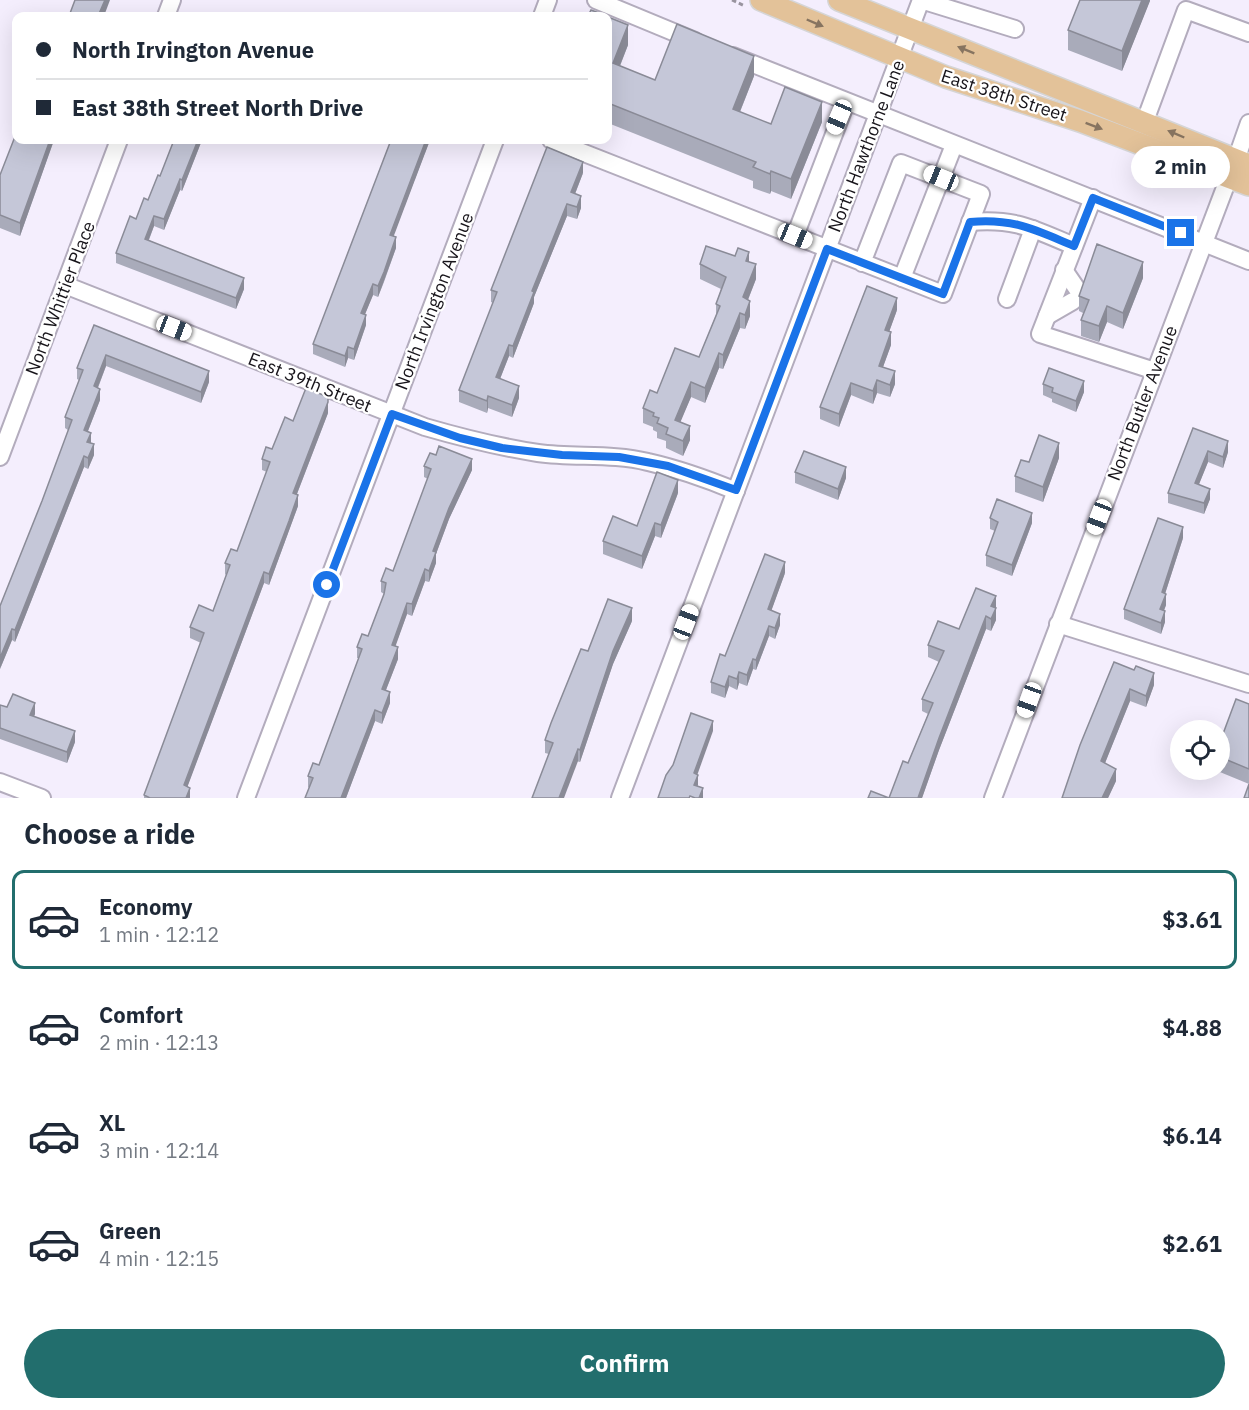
<!DOCTYPE html>
<meta charset="utf-8">
<style>
body{margin:0;font-family:"IBM Plex Sans",sans-serif;background:#f6f6f7;color:#1f2937;height:100vh;display:flex;flex-direction:column;font-size:22px;white-space:nowrap}
*{box-sizing:border-box;margin:0}
p{font-size:20px;color:#747a83}
.icon{flex:none;width:33px;height:33px;fill:none;stroke:currentColor;stroke-width:2;stroke-linecap:round;stroke-linejoin:round}
.map{position:relative;height:798px;overflow:hidden}
.side{display:flex;flex-direction:column;background:#fff;flex:1}
.side>*{flex:none}
.hud{position:absolute;left:12px;top:12px;width:600px;height:132px;border-radius:12px;box-shadow:0 6px 24px #0002;display:grid;align-content:center;height:132px;padding:0 24px;background:#fff}
.tools{position:absolute;left:1170px;top:720px;display:grid;gap:12px}
.tools a{display:grid;place-items:center;width:60px;height:60px;border-radius:50%;background:#fff;box-shadow:0 6px 24px #0002;font-size:30px}
.end{position:absolute;width:27px;height:27px;margin:-14px;border:8px solid #1a73e8;background:#fff;box-shadow:0 0 0 3px #fff}
.from{border-radius:50%}
.bubble{position:absolute;height:42px;border-radius:21px;background:#fff;box-shadow:0 6px 24px #0002;font-size:20px;font-weight:700;line-height:42px;text-align:center}
.car{position:absolute;width:18px;height:36px;margin:-18px -9px;border-radius:8px;box-shadow:0 0 4px 2px #0007;background:linear-gradient(#fff 24%,#345 0 40%,#fff 0 76%,#345 0 86%,#fff 0)}
.hud b{display:flex;align-items:center;gap:21px;height:57px;font-size:22px}
.hud b+b{border-top:2px solid #e0e1e3}
.hud i{width:15px;height:15px;background:#1f2937}
ul{padding:0;list-style:none}
li{display:flex;align-items:center;gap:18px;height:99px;margin:0 12px 9px;padding:0 12px;border:3px solid transparent;border-radius:12px}
li div{flex:1}
li b{display:block;font-size:22px}
li em{font-style:normal;font-weight:700}
li.active{border-color:#226e6d}
li>.icon{width:54px;height:54px;stroke-width:1.5}
h2{padding:0 24px;font-size:27px;line-height:72px}
.cta{display:flex;gap:12px;margin-top:auto;padding:12px 24px}
.cta a{flex:1;height:69px;border-radius:36px;background:#226e6d;color:#fff;font-size:24px;font-weight:700;line-height:69px;text-align:center}
.map>svg:first-child{display:block}
.lines{fill:none;stroke-linecap:round;stroke-linejoin:round}
.minor-casing{stroke:#b3acbd;stroke-width:20}
.major-casing{stroke:#d5d5d6;stroke-width:24}
.path{stroke:#99949f;stroke-width:3;stroke-dasharray:4.5 3;stroke-linecap:butt}
.minor{stroke:#fff;stroke-width:16}
.major{stroke:#e3c299;stroke-width:21}
.wall{fill:#a9abba}
.shaded-wall{fill:#8a8b97}
.building{fill:#c5c7d8;stroke:#8a8b97;stroke-width:1.5}
.oneway{fill:#877460}
.route{stroke:#1a73e8;stroke-width:8}
.labels{text-anchor:middle;dominant-baseline:central;stroke-width:4.5;stroke-linejoin:round;paint-order:stroke}
.street-label{font-size:18px;fill:#17141a;stroke:#fff}
</style>
<div class="map">
<svg width="1249" height="798" viewBox="0 0 1249 798">
<rect width="100%" height="100%" fill="#f4eefd"/>
<g class="lines">
<defs>
<g id="minor">
<path d="M596 0 695 41"/>
<path d="M921 0 1015 29"/>
<path d="M166 16 172 0"/>
<path d="M542 16 548 0"/>
<path d="M733 56 1249 261"/>
<path d="M1145 121 1186 10 1249 33"/>
<path d="M551 140C682 191 812 243 943 294L981 194 901 163 862 263"/>
<path d="M1236 160 1249 123"/>
<path d="M1093 198 1040 334 1155 371"/>
<path d="M970 222C1016 218 1033 229 1074 246"/>
<path d="M795 236 846 103"/>
<path d="M1064 270 1077 289"/>
<path d="M902 278 954 145"/>
<path d="M65 285 425 427C463 438 499 447 538 453 575 458 612 453 648 462 679 469 707 479 736 491"/>
<path d="M1007 299 1033 229"/>
<path d="M1047 316 1073 301"/>
<path d="M0 457 119 140"/>
<path d="M1058 624 1249 684"/>
<path d="M0 782 42 798"/>
<path d="M246 798 495 140"/>
<path d="M620 798 921 0"/>
<path d="M993 798 1229 177"/>
</g>
<g id="major">
<path d="M761 0 946 77 1080 121 1249 185"/>
<path d="M839 0 1249 165"/>
</g>
</defs>
<use href="#minor" class="minor-casing"/>
<use href="#major" class="major-casing"/>
<path class="path" d="M732 0 745 6"/>
<use href="#minor" class="minor"/>
<use href="#major" class="major"/>
</g>
<g class="wall">
<path d="M1150 0 1122 71 1068 50V30Z"/>
<path d="M608 17 628 45 620 66 655 80 754 76 740 112 771 124 822 122 791 199 771 191 770 194 753 188V181L608 123Z"/>
<path d="M16 140H54L20 236 0 228V175Z"/>
<path d="M174 140H202L182 191 180 190 164 230 154 226 149 240 244 289 236 309 116 263V253L148 200 160 176Z"/>
<path d="M391 140H430L393 236 396 248 384 282 378 297 373 295 365 314 366 325 354 360 348 358 345 367 313 354V344Z"/>
<path d="M583 173 575 194 581 208 577 219 567 216 534 297V303L513 358 509 356 500 379 519 398 512 417 488 408 487 413 459 402V390L493 303 491 302V290Z"/>
<path d="M749 262 756 279 748 300 750 316 745 329 740 328 723 369 719 368 705 403 691 397 680 422 690 440 683 456 666 448V441L657 438V432L653 430V427L643 423V408L657 393 699 357 716 315V304L721 289 700 279V264Z"/>
<path d="M1143 278 1123 329 1107 322 1099 342 1081 336V320L1083 313 1079 311V296Z"/>
<path d="M897 310 889 332 891 345 883 367 895 384 890 397 877 393 873 404 851 395 839 427 820 419V407Z"/>
<path d="M94 325 209 382 201 403 106 366 98 388 100 400 88 431 94 455 88 469 84 467 15 642 12 640 0 669 68 430 65 428V417L79 380 77 379V368Z"/>
<path d="M1043 384 1084 392 1076 412 1052 402V399L1043 395Z"/>
<path d="M328 413 297 494 298 506 269 585 264 583 187 787 190 798H144V795L201 643 190 638V627L213 611 226 575 225 574V563L237 551 267 472 262 470V459L272 449 293 421Z"/>
<path d="M1193 428 1228 452 1223 468 1208 462 1199 484 1210 499 1204 514 1168 503V493Z"/>
<path d="M1059 458 1043 502 1015 492V476L1029 462Z"/>
<path d="M424 466 472 470 449 519 436 554V563L429 582 425 581 412 616 407 614 395 646 398 659 386 690 390 703 382 724 375 721 346 798H305L309 788 308 787V776L319 765 359 658H357V647L368 636 384 594 381 592V581L393 571 428 479 424 477Z"/>
<path d="M795 472 846 478 838 500 795 483Z"/>
<path d="M678 493 661 538 655 536 642 569 603 554V541L637 526Z"/>
<path d="M990 518 1032 523 1012 576 986 566V555L995 531 990 529Z"/>
<path d="M1183 538 1165 594 1166 605 1164 611 1165 622 1161 634 1124 619V609Z"/>
<path d="M785 573 771 611 780 625 775 639 769 636 756 670 753 669 747 686 739 683 737 690 729 686 725 698 711 693V682L725 656Z"/>
<path d="M996 596V620L991 631 986 629 939 750 922 798H868H889L908 763 928 714 922 711V699L939 662 928 657V645L959 629Z"/>
<path d="M632 621 613 664 580 762 545 753V740L588 651Z"/>
<path d="M1114 662 1154 685 1146 707 1130 701 1105 763 1116 781 1108 798H1062Z"/>
<path d="M1249 704V784L1215 770H1220V742Z"/>
<path d="M0 705 7 707 35 714 34 716 75 742 67 763 0 739Z"/>
</g>
<g class="shaded-wall">
<path d="M105 0H110L104 16H98Z"/>
<path d="M1142 0H1150V1L1122 71V51Z"/>
<path d="M628 25V45L613 83V63Z"/>
<path d="M754 56V76L733 129V109Z"/>
<path d="M822 102V122L791 199V179Z"/>
<path d="M50 140H54L20 236V223Z"/>
<path d="M198 140H202L182 191V180Z"/>
<path d="M426 140H430L390 246V235Z"/>
<path d="M583 162V173L571 204V192Z"/>
<path d="M771 171V191L770 194V174Z"/>
<path d="M180 179V190L164 230V219Z"/>
<path d="M581 196V208L577 219V207Z"/>
<path d="M567 204V216L534 297V303L513 358V346L532 291Z"/>
<path d="M154 216V226L145 249V239Z"/>
<path d="M396 237V248L378 297V286Z"/>
<path d="M749 252V266L746 261Z"/>
<path d="M1143 262V278L1123 329V313Z"/>
<path d="M756 264V279L743 312V297Z"/>
<path d="M244 278V289L236 309V298Z"/>
<path d="M373 284V295L361 324V313Z"/>
<path d="M897 298V310L885 343V330Z"/>
<path d="M750 301V316L745 329V315Z"/>
<path d="M1107 306V322L1099 342V326Z"/>
<path d="M740 313V328L723 369V355Z"/>
<path d="M366 315V325L354 360V349Z"/>
<path d="M891 332V345L879 378V366Z"/>
<path d="M509 345V356L496 389V377Z"/>
<path d="M348 347V358L345 367V356Z"/>
<path d="M719 353V368L705 403V388Z"/>
<path d="M106 355V366L94 397V386Z"/>
<path d="M209 371V382L201 403V392Z"/>
<path d="M895 371V384L890 397V385Z"/>
<path d="M877 380V393L873 404V391Z"/>
<path d="M1084 381V392L1076 412V401Z"/>
<path d="M691 382V397L675 435V420Z"/>
<path d="M851 383V395L839 427V414Z"/>
<path d="M519 386V398L512 417V405Z"/>
<path d="M100 389V400L84 441V430Z"/>
<path d="M488 396V408L487 413V401Z"/>
<path d="M328 397V413L293 504V493Z"/>
<path d="M690 426V440L683 456V441Z"/>
<path d="M91 433V444L87 442Z"/>
<path d="M1228 441V452L1223 468V457Z"/>
<path d="M1059 443V458L1043 502V487Z"/>
<path d="M94 444V455L88 469V458Z"/>
<path d="M1208 451V462L1195 494V483Z"/>
<path d="M84 456V467L15 642V630Z"/>
<path d="M472 459V470L449 519 436 554V563L429 582V571L433 551 449 508Z"/>
<path d="M846 467V478L838 500V489Z"/>
<path d="M678 480V493L661 538V525Z"/>
<path d="M1210 489V499L1204 514V503Z"/>
<path d="M298 495V506L269 585V574Z"/>
<path d="M1032 513V523L1012 576V565Z"/>
<path d="M655 523V536L642 569V556Z"/>
<path d="M1183 527V538L1162 603V592Z"/>
<path d="M785 562V573L768 620V609Z"/>
<path d="M425 569V581L412 616V604Z"/>
<path d="M264 572V583L184 796V785Z"/>
<path d="M1166 594V605L1160 620V609Z"/>
<path d="M996 596V620L991 631V606Z"/>
<path d="M407 603V614L392 656V645Z"/>
<path d="M632 608V621L613 664 580 762V750L613 651Z"/>
<path d="M1165 611V622L1161 634V623Z"/>
<path d="M780 614V625L775 639V628Z"/>
<path d="M986 616V629L939 750 922 798H918L939 738Z"/>
<path d="M769 626V636L756 670V660Z"/>
<path d="M12 629V640L0 669V658Z"/>
<path d="M398 647V659L382 700V689Z"/>
<path d="M753 659V669L747 686V675Z"/>
<path d="M739 672V683L737 690V679Z"/>
<path d="M1154 673V685L1146 707V696Z"/>
<path d="M729 676V686L725 698V687Z"/>
<path d="M1130 689V701L1101 773V761Z"/>
<path d="M390 692V703L382 724V713Z"/>
<path d="M35 703V714L30 726V715Z"/>
<path d="M375 710V721L346 798H341Z"/>
<path d="M713 721V731L694 784V773Z"/>
<path d="M75 731V742L67 763V752Z"/>
<path d="M578 749V761L564 798H559Z"/>
<path d="M1116 769V781L1108 798H1102Z"/>
<path d="M698 775V785L694 796V785Z"/>
<path d="M190 788V798H186Z"/>
<path d="M703 788V798H699Z"/>
</g>
<g class="building">
<path d="M75 0H105L98 16H69Z"/>
<path d="M1080 0H1142L1122 51 1068 30Z"/>
<path d="M591 10 607 16H588Z"/>
<path d="M608 17 628 25 613 63 655 80 677 24 754 56 733 109 771 124 785 87 822 102 791 179 771 171 770 174 753 167 756 162 608 103Z"/>
<path d="M16 134V140H50L20 223 0 215V175Z"/>
<path d="M174 140H198L182 180 180 179 164 219 154 216 145 239 244 278 236 298 116 253 130 216 136 219 144 198 148 200 158 175 160 176Z"/>
<path d="M391 140H426L390 235 396 237 384 272 378 286 373 284 361 313 366 315 354 349 348 347 345 356 313 344Z"/>
<path d="M547 147 583 162 571 192 581 196 577 207 567 204 532 291 534 292 513 346 509 345 496 377 519 386 512 405 488 396 487 401 459 390 497 292 491 290Z"/>
<path d="M1097 244 1143 262 1123 313 1107 306 1099 326 1081 320 1089 300 1079 296Z"/>
<path d="M706 246 735 256 738 248 749 252 746 261 756 264 743 297 750 301 745 315 740 313 723 355 719 353 705 388 691 382 675 420 690 426 683 441 666 434 668 428 657 423 659 418 653 416 654 413 643 408 650 390 657 393 675 348 699 357 720 306 716 304 726 277 700 264Z"/>
<path d="M867 286 897 298 885 330 891 332 879 366 895 371 890 385 877 380 873 391 851 383 839 414 820 407Z"/>
<path d="M94 325 209 371 201 392 106 355 94 386 100 389 84 430 91 433 87 442 94 444 88 458 84 456 15 630 12 629 0 658V606L42 501 72 420 65 417 83 370 77 368Z"/>
<path d="M1049 368 1084 381 1076 401 1052 392 1053 388 1043 384Z"/>
<path d="M306 388 328 397V402L293 493 298 495 289 521 269 574 264 572 184 785 190 788 186 798H150L144 795 204 633 190 627 199 605 213 611 230 565 225 563 231 549 237 551 270 462 262 459 266 447 272 449 285 417 293 421Z"/>
<path d="M1193 428 1228 441 1223 457 1208 451 1195 483 1210 489 1204 503 1168 493Z"/>
<path d="M1039 435 1059 443 1043 487 1015 476 1021 460 1029 462Z"/>
<path d="M439 446 472 459 449 508 433 551 436 552 429 571 425 569 412 604 407 603 392 645 398 647 382 689 390 692 382 713 375 710 341 798H305L313 778 308 776 313 763 319 765 362 649 357 647 362 634 368 636 384 594 386 583 381 581 386 568 393 571 431 469 424 466 430 453 436 455Z"/>
<path d="M804 451 846 467 838 489 795 472Z"/>
<path d="M657 472 678 480 661 525 655 523 642 556 603 541 613 516 637 526Z"/>
<path d="M997 499 1032 513 1012 565 986 555 998 522 990 518Z"/>
<path d="M1158 518 1183 527 1162 592 1166 594 1160 609 1165 611 1161 623 1124 609Z"/>
<path d="M765 554 785 562 768 609 780 614 775 628 769 626 756 660 753 659 747 675 739 672 737 679 729 676 725 687 711 682 720 654 725 656Z"/>
<path d="M976 588 996 596 991 606 996 608 991 619 986 616 939 738 918 798H868L871 791 889 798 903 761 908 763 933 703 922 699 944 651 928 645 938 621 959 629Z"/>
<path d="M608 599 632 608 613 651 580 750 578 749 559 798H532L553 743 545 740 551 723 581 649 588 651Z"/>
<path d="M1114 662 1134 670 1136 666 1154 673 1146 696 1130 689 1101 761 1116 769 1102 798H1062L1080 745Z"/>
<path d="M13 694 35 703 30 715 75 731 67 752 0 728V705L7 707Z"/>
<path d="M1236 699 1249 704V769L1220 757V742Z"/>
<path d="M691 713 713 721 694 773 698 775 694 785 703 788 699 798H695L690 796 689 798H658L666 775 673 765Z"/>
<path d="M1249 784V798H1244Z"/>
</g>
<defs><path id="oneway-solid" d="M-6-.8H1V-3.2L6.5 0L1 3.2V.8H-6Z" transform="scale(1.5)"/></defs>
<g class="oneway">
<use href="#oneway-solid" transform="translate(815 23) rotate(23)"/>
<use href="#oneway-solid" transform="translate(966 50) rotate(-158)"/>
<use href="#oneway-solid" transform="translate(1094 126) rotate(21)"/>
<use href="#oneway-solid" transform="translate(1176 134) rotate(-157)"/>
</g>
<g class="lines">
<path class="route" d="M327 585 392 414 460 438 502 448 562 455 619 457 668 466 736 490 827 249 943 294 970 222C1014 218 1035 230 1074 246L1093 198 1181 233"/>
</g>
<g class="labels">
<g class="street-label">
<text transform="translate(1004 95) rotate(18)">East 38th Street</text>
<text transform="translate(866 146) rotate(-69)">North Hawthorne Lane</text>
<text transform="translate(60 298) rotate(-69)">North Whittier Place</text>
<text transform="translate(434 301) rotate(-69)">North Irvington Avenue</text>
<text transform="translate(310 382) rotate(22)">East 39th Street</text>
<text transform="translate(1142 403) rotate(-69)">North Butler Avenue</text>
</g>
</g>
</svg>
<div class="tools">
<a><svg class="icon" aria-label="locate" viewBox="0 0 24 24"><circle cx="12" cy="12" r="6"/><path d="M12 2v4M12 18v4M2 12h4M18 12h4"/></svg></a>
</div>
<i class="end from" style="left:327px;top:585px"></i>
<i class="end" style="left:1181px;top:233px"></i>
<div class="bubble" style="left:1131px;top:146px;width:99px">2 min</div>
<i class="car" style="left:839px;top:117px;rotate:203deg"></i>
<i class="car" style="left:941px;top:178px;rotate:292deg"></i>
<i class="car" style="left:795px;top:236px;rotate:112deg"></i>
<i class="car" style="left:174px;top:328px;rotate:111deg"></i>
<i class="car" style="left:1099px;top:517px;rotate:201deg"></i>
<i class="car" style="left:686px;top:622px;rotate:21deg"></i>
<i class="car" style="left:1029px;top:700px;rotate:200deg"></i>
<div class="hud">
<b><i class="from"></i>North Irvington Avenue</b>
<b><i></i>East 38th Street North Drive</b>
</div>
</div>
<section class="side">
<h2>Choose a ride</h2>
<ul>
<li class="active"><svg class="icon" aria-label="car" viewBox="0 0 24 24"><path d="M5 17H2v-5l4-1 3-4h7l3 4 3 1v5h-3M9 17h6M6 11h13"/><circle cx="7" cy="17" r="2"/><circle cx="17" cy="17" r="2"/></svg><div><b>Economy</b><p>1 min · 12:12</p></div><em>$3.61</em></li>
<li><svg class="icon" aria-label="car" viewBox="0 0 24 24"><path d="M5 17H2v-5l4-1 3-4h7l3 4 3 1v5h-3M9 17h6M6 11h13"/><circle cx="7" cy="17" r="2"/><circle cx="17" cy="17" r="2"/></svg><div><b>Comfort</b><p>2 min · 12:13</p></div><em>$4.88</em></li>
<li><svg class="icon" aria-label="car" viewBox="0 0 24 24"><path d="M5 17H2v-5l4-1 3-4h7l3 4 3 1v5h-3M9 17h6M6 11h13"/><circle cx="7" cy="17" r="2"/><circle cx="17" cy="17" r="2"/></svg><div><b>XL</b><p>3 min · 12:14</p></div><em>$6.14</em></li>
<li><svg class="icon" aria-label="car" viewBox="0 0 24 24"><path d="M5 17H2v-5l4-1 3-4h7l3 4 3 1v5h-3M9 17h6M6 11h13"/><circle cx="7" cy="17" r="2"/><circle cx="17" cy="17" r="2"/></svg><div><b>Green</b><p>4 min · 12:15</p></div><em>$2.61</em></li>
</ul>
<div class="cta"><a>Confirm</a></div>
</section>
